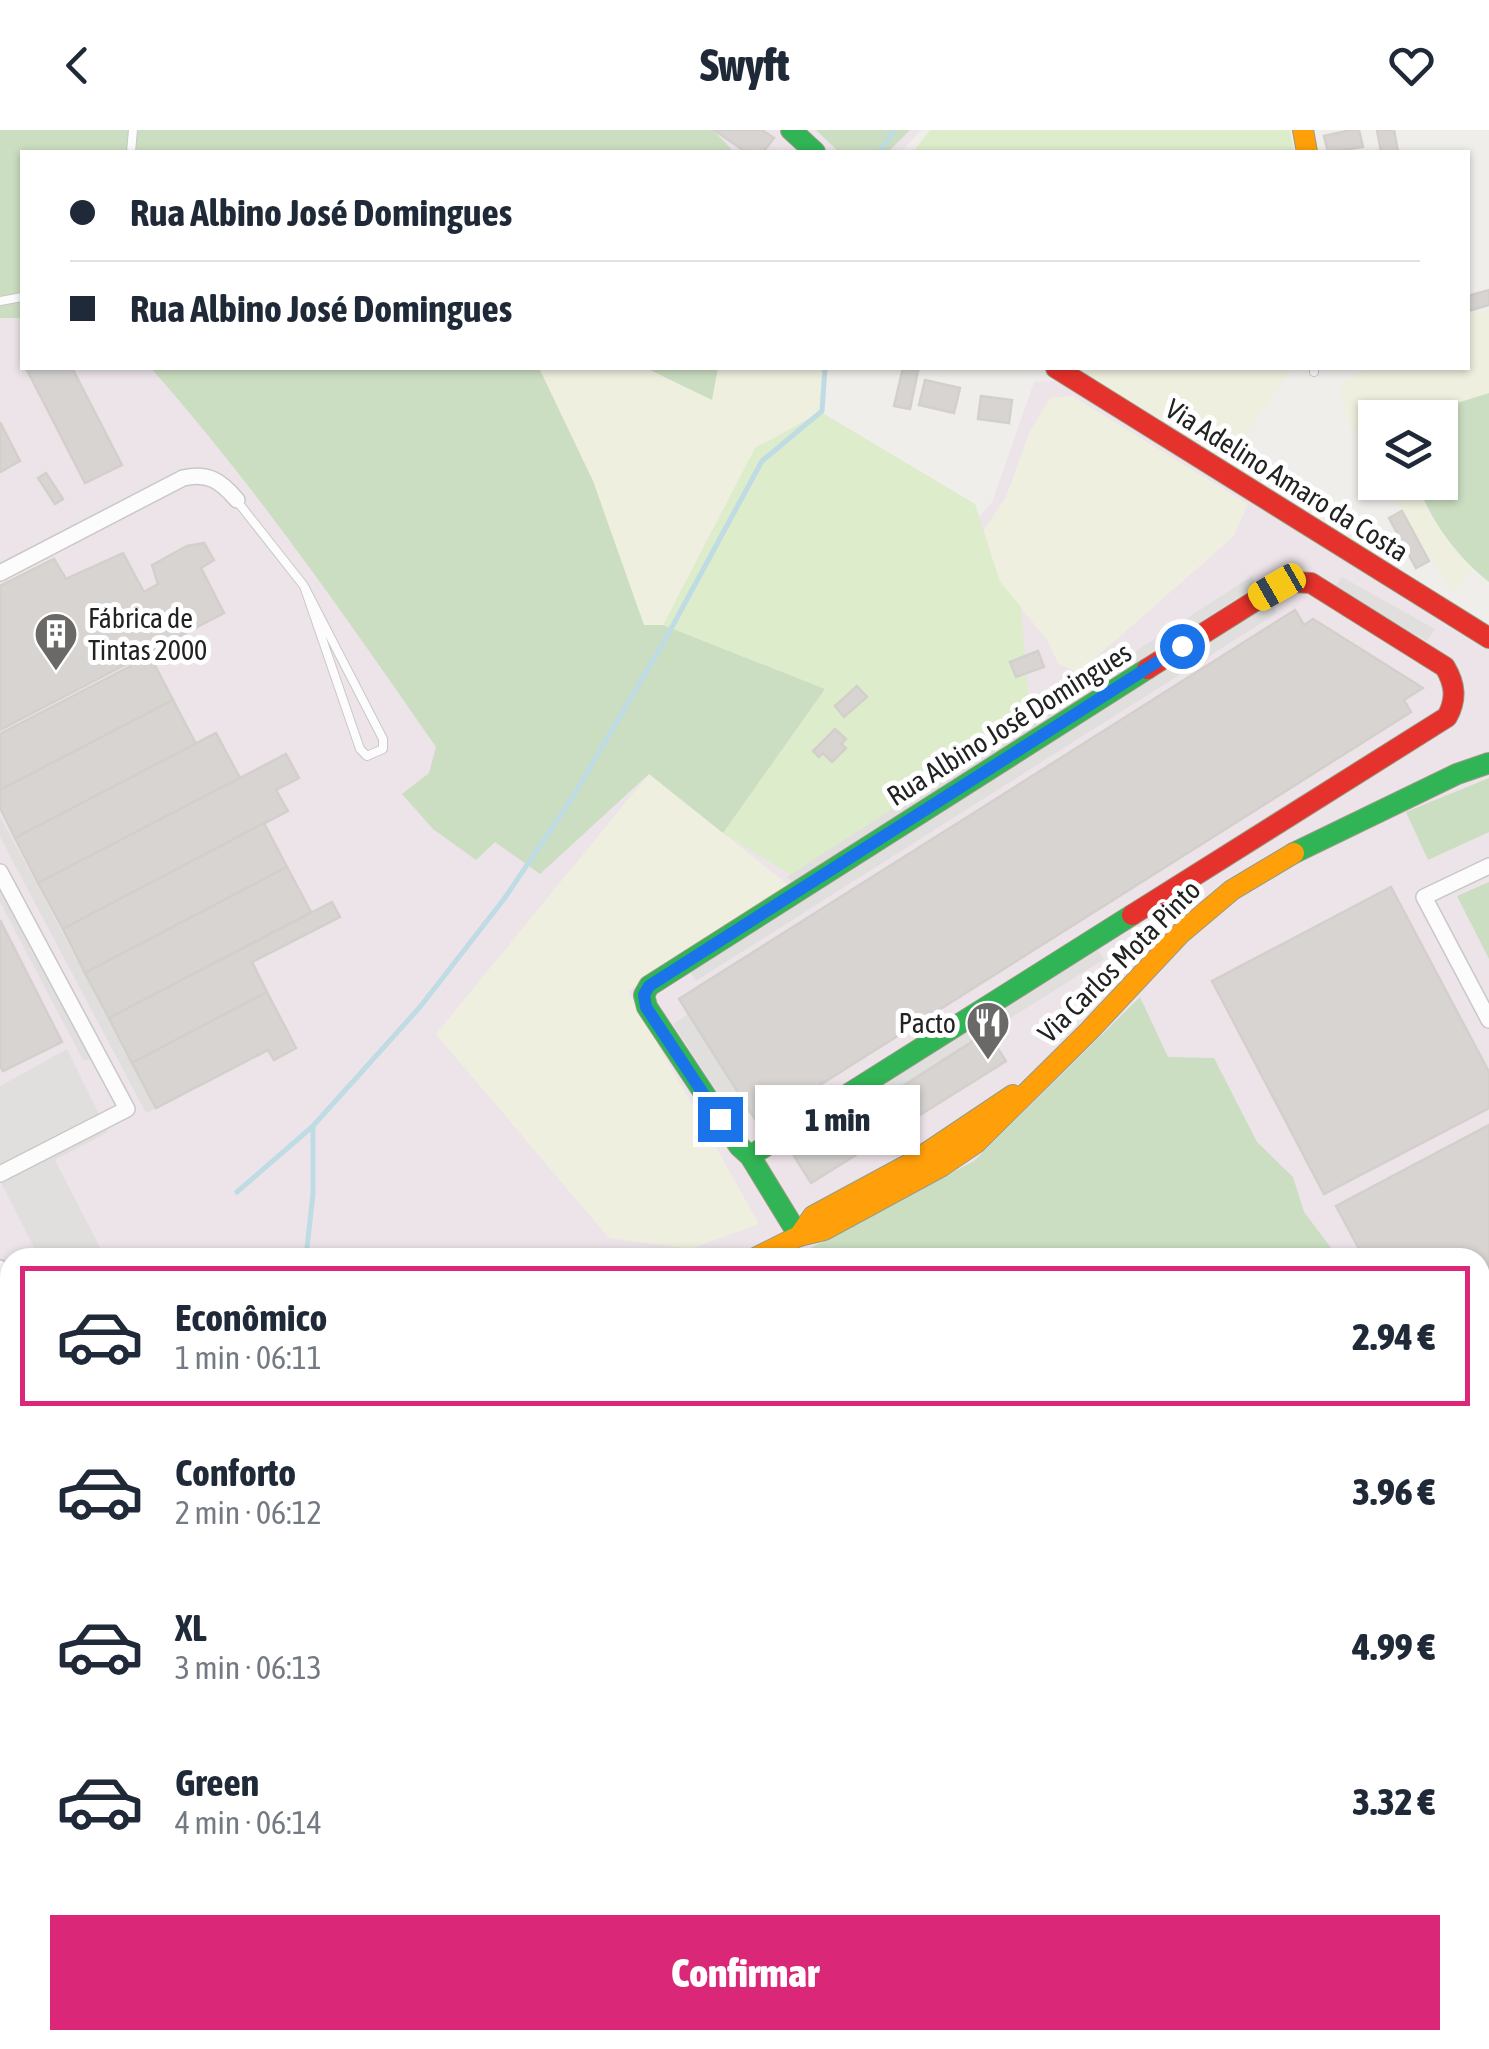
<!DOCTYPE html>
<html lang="pt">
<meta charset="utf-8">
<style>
body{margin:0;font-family:"Asap Condensed",sans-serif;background:#f2f2f3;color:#1f2937;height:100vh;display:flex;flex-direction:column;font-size:38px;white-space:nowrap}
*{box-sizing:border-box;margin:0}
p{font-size:32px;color:#747a83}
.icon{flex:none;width:55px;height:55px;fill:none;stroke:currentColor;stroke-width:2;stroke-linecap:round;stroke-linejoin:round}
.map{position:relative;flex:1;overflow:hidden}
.drawer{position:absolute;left:0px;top:1118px;width:1490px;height:802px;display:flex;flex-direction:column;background:#fff;border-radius:30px 30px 0 0;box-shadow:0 2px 8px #0004}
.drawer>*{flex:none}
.top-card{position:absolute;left:20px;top:20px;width:1450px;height:220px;border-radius:0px;box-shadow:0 2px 8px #0004;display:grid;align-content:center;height:220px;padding:0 50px;background:#fff}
.buttons{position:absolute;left:1358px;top:270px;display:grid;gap:20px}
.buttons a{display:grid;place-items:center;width:100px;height:100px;border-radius:0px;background:#fff;box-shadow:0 2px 8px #0004;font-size:50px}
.end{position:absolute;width:45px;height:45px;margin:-22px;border:12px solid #1a73e8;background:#fff;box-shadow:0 0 0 5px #fff}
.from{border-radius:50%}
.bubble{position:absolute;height:70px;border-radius:0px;background:#fff;box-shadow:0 2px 8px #0004;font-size:32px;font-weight:800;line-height:70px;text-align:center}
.car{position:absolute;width:30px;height:60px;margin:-30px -15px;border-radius:12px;box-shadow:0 0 8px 2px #0007;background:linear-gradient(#f5c518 24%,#345 0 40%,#f5c518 0 76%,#345 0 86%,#f5c518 0)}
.top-card b{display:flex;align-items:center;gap:35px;height:95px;font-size:38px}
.top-card b+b{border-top:2px solid #e0e1e3}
.top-card i{width:25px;height:25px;background:#1f2937}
ul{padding:18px 0 0;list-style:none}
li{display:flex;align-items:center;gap:30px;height:140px;margin:0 20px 15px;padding:0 30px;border:5px solid transparent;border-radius:0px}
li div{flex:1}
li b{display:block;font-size:38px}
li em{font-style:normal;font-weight:800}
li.current{border-color:#db2777}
li>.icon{width:90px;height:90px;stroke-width:1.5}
.action{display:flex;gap:20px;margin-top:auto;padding:20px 50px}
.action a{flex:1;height:115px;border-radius:0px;background:#db2777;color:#fff;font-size:40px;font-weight:800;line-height:115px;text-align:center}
header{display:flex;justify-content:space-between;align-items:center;height:130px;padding:0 50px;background:#fff;font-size:45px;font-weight:800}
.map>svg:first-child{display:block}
.industrial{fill:#ede4e9}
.farmland{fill:#efefdf}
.grass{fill:#ddeccb}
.forest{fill:#cbdec1}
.parking{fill:#e0dfde}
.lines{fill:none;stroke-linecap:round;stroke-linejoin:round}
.stream{stroke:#bfdbe3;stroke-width:5}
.building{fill:#d7d4d2;stroke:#d3d0cc;stroke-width:2.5}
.lane-casing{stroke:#c9c8c7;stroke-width:10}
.street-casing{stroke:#c9c8c7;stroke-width:18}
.fast-casing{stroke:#999a82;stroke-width:22}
.slow-casing{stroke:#999a82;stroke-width:22}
.jam-casing{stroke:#999a82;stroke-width:22}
.lane{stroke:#fdfcfc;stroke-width:8}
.street{stroke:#fdfcfc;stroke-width:15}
.fast{stroke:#30b455;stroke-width:20}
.slow{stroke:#ff9f0a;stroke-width:20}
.jam{stroke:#e5322d;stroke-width:20}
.route{stroke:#1a73e8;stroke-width:12}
.labels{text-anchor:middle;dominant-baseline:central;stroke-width:10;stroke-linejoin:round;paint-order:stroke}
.street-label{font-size:28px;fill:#222;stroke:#fff}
.poi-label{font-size:28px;fill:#222;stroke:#fff;text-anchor:start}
</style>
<header><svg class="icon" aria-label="back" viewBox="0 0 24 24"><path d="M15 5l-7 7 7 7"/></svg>Swyft<svg class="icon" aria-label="heart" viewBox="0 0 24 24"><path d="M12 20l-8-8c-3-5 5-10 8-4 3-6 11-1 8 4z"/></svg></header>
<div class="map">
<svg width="1489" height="1919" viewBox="0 0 1489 1919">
<rect width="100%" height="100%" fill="#f0eeeb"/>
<g class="industrial">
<path d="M0 0H921L901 22H22V238H782L644 495 787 504 897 479 992 372 1034 252 1084 248 1489 509V1832L1480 1838V1128H720L711 1120 697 1128H10V1486L0 1481Z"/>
<path d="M0 1677 10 1696V1910H123L128 1919H0Z"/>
<path d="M178 1910H1366L1352 1919H183Z"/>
</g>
<g class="farmland">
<path d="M1489 180V263L1412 287 1375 288V336L1344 284 1340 256 1366 238H1468V183Z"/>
<path d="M539 238H646L711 269 718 238H816L828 242 821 282 755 318 663 495 644 496 593 351Z"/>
<path d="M1089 238H1292L1231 326 1084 248Z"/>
<path d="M1072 266 1248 374 1233 407 1078 543 1058 533 1047 510 1000 452 983 401 1006 367 1030 301 1050 268Z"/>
<path d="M1385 353H1417L1427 382 1473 439 1452 463Z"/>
<path d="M649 644 792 758 628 861 759 1094 690 1119 609 1108 436 904Z"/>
</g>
<g class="grass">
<path d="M930 0H1290L1294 22H913Z"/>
<path d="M821 282 975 374 1000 452 1021 477 1030 585 797 749 723 703 825 559 663 495 755 318Z"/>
</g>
<g class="forest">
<path d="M0 0H713L734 22H22V188H0Z"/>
<path d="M816 0H910L888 22H839Z"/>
<path d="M151 238H539L593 351 644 495H663L825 559 723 703 649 644 540 744 495 712 476 730 433 699 402 664 429 643 436 617C345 486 256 357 151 238Z"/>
<path d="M646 238H718L712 270Z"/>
<path d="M1489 263V452C1457 427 1430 390 1417 353L1440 352V288L1412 287Z"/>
<path d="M1489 648V702L1428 730 1406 682Z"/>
<path d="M1489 752V829L1457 766Z"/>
<path d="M1140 867 1168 927 1214 928 1257 1012 1293 1047 1304 1082 1338 1127 792 1128 974 1031Z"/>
</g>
<g class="parking">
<path d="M1252 446 1256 456 794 754 787 747Z"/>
<path d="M1342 447 1435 499 1427 511 1334 458Z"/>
<path d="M1271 472 1277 483 696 851 690 842Z"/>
<path d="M0 686 156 978 146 983 0 707Z"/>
<path d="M0 752 94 930H83L0 772Z"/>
<path d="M1098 820 1104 829 809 1016 802 1006Z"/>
<path d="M688 884 750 983 737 992 673 894Z"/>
<path d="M67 919 108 1002 55 1030 105 1127H39L0 1051V956Z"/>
</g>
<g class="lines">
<g class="stream">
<path d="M880 22 894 0"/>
<path d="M237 1062 313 996"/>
<path d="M306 1128 313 1063V996L420 877 504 769 571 670 666 508 762 331 822 281 825 238"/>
</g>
</g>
<g class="building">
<path d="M714 0H762L774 8 763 22H746Z"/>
<path d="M1351 0H1359L1363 17 1328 22 1324 6Z"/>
<path d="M1377 0H1394L1398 22H1381Z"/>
<path d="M1489 160V175L1468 181V166Z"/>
<path d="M26 238H72L122 335 85 353Z"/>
<path d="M903 238 918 241 910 279 894 276Z"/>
<path d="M925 250 960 258 954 283 919 275Z"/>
<path d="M981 266 1012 270 1009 293 978 289Z"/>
<path d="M0 292 20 331 0 342Z"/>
<path d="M46 343 63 369 55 374 38 348Z"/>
<path d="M1402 381 1429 431 1416 438 1389 388Z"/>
<path d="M204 413 214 430 201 438 224 483 0 600V456L54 429 66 449 123 423 144 462 158 454 152 435 187 416Z"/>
<path d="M1295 480 1304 495 1313 489 1423 558 1404 570 1411 582 758 994 679 869Z"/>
<path d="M1038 521 1044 537 1016 547 1010 532Z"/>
<path d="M150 526 173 570 0 660V604Z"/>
<path d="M857 556 867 567 844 587 835 576Z"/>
<path d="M173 570 196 614 15 708 0 678V660Z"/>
<path d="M835 599 846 609 841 614 846 618 832 632 823 623 819 627 813 621Z"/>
<path d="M216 603 240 648 38 753 15 708Z"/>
<path d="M286 624 299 648 276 660 288 681 63 799 38 753Z"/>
<path d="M264 693 287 737 85 843 63 799Z"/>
<path d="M287 737 311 782 109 888 85 843Z"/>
<path d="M1391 757 1489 942V978L1324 1064 1212 851Z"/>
<path d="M332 772 340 787 252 832 267 862 132 933 109 888Z"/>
<path d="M0 790 62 912 3 941 0 936Z"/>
<path d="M267 862 296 918 274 930 268 920 156 978 132 933Z"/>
<path d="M987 902 1006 931 811 1053 794 1026Z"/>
<path d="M1489 995V1228L1480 1233V1128H1364L1336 1076Z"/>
<path d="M0 1194 10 1213V1407L0 1412Z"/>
<path d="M1480 1382 1489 1399V1462L1480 1466Z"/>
<path d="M0 1795 10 1814V1910H60L65 1919H0Z"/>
<path d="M248 1910H279L281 1919H249Z"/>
<path d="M414 1910H490L492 1919H375Z"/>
<path d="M512 1910H809L803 1911 805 1919H514Z"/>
</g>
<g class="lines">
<defs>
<g id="lane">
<path d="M131 22 133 0"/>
<path d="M0 171 22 167"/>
<path d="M1314 238V242"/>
<path d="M237 371 304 456 383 609V619L367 626 360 619 304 456"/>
<path d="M0 1437 10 1432"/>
<path d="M229 1910 231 1919"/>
<path d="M495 1910 497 1919"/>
<path d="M943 1919 945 1910"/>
<path d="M971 1919 1000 1914 1011 1919"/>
</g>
<g id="street">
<path d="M0 443 183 348C208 342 221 351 237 370"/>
<path d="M1489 736 1424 767 1489 890"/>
<path d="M0 742 127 979 0 1044"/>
<path d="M0 1138 10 1158"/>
<path d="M1480 1285 1489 1281"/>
<path d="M1480 1501 1489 1496"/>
<path d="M1480 1606 1489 1622"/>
</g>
<g id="fast">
<path d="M791 0 815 22"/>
<path d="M1294 723 1457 644 1489 633"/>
<path d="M750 1026 1132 785"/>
<path d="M799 1106 750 1026 739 1016 647 877 644 865 649 856 1147 539"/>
<path d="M0 1505 10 1504"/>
<path d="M0 1531 10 1524"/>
<path d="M0 1602 10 1622"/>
<path d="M140 1910 145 1919"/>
<path d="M178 1910 183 1919"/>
</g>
<g id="slow">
<path d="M1303 0 1307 22"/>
<path d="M799 1106 813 1086 913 1032 1013 965"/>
<path d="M755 1128 799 1106 824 1100 942 1036 976 1013 1089 901 1181 803 1232 760 1294 723"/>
<path d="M1480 1855 1489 1849"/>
<path d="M160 1910 165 1919"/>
<path d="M1379 1919 1393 1910"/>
</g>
<g id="jam">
<path d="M1056 238 1489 508"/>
<path d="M1132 785 1447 587C1457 569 1455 554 1445 537L1311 453 1293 452 1277 457 1147 539"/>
<path d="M0 1641 10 1660"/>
</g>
</defs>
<use href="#lane" class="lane-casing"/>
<use href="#street" class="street-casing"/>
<use href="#fast" class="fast-casing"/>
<use href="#slow" class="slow-casing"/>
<use href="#jam" class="jam-casing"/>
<use href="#lane" class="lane"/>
<use href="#street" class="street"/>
<use href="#fast" class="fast"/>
<use href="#slow" class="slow"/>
<use href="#jam" class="jam"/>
</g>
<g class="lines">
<path class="route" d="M720 989 646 877 644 865 649 856 1182 516"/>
</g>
<defs>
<symbol id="building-pin" viewBox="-11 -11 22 30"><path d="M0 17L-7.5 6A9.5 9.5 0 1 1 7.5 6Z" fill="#6a6968" stroke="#fff"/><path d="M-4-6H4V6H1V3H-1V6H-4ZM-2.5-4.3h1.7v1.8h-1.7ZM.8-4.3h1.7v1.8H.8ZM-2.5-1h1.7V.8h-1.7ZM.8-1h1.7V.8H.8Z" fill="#fff"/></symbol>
<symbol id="restaurant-pin" viewBox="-11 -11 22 30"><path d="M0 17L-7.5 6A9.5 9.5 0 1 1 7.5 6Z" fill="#6a6968" stroke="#fff"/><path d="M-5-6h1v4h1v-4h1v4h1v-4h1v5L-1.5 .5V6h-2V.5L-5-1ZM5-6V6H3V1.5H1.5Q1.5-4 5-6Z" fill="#fff"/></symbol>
</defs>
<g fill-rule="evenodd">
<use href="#building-pin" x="31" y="479" width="50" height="68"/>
<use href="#restaurant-pin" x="963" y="868" width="50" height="68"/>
</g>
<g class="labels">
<g class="street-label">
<text transform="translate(1287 350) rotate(32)">Via Adelino Amaro da Costa</text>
<text transform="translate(1009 594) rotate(-32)">Rua Albino José Domingues</text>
<text transform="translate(1119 831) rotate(-45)">Via Carlos Mota Pinto</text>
</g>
<g class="poi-label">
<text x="88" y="488">Fábrica de<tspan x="88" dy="32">Tintas 2000</tspan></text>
<text x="956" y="893" text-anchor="end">Pacto</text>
</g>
</g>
</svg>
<div class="buttons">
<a><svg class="icon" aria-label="layers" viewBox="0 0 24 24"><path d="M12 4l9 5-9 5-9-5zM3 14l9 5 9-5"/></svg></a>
</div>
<i class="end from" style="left:1182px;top:516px"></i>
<i class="end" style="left:720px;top:989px"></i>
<div class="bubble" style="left:755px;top:955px;width:165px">1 min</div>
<i class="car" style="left:1277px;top:457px;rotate:240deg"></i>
<div class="top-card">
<b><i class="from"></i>Rua Albino José Domingues</b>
<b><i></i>Rua Albino José Domingues</b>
</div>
<section class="drawer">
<ul>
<li class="current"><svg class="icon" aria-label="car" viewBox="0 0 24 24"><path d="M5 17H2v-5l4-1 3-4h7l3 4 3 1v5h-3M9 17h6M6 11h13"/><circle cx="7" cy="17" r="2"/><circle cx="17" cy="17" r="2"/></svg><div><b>Econômico</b><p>1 min · 06:11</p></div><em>2.94 €</em></li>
<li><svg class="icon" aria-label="car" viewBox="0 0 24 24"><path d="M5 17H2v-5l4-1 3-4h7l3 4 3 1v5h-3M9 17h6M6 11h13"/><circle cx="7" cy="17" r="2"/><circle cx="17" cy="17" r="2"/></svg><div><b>Conforto</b><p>2 min · 06:12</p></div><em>3.96 €</em></li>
<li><svg class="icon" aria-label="car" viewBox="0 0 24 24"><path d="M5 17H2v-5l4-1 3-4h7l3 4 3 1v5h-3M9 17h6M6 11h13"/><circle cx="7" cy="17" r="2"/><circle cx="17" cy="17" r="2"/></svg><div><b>XL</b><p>3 min · 06:13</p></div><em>4.99 €</em></li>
<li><svg class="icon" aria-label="car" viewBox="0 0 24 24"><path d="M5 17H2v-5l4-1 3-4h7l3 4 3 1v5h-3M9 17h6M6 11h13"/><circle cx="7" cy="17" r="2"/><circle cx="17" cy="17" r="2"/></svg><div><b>Green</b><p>4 min · 06:14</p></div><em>3.32 €</em></li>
</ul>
<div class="action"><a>Confirmar</a></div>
</section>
</div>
